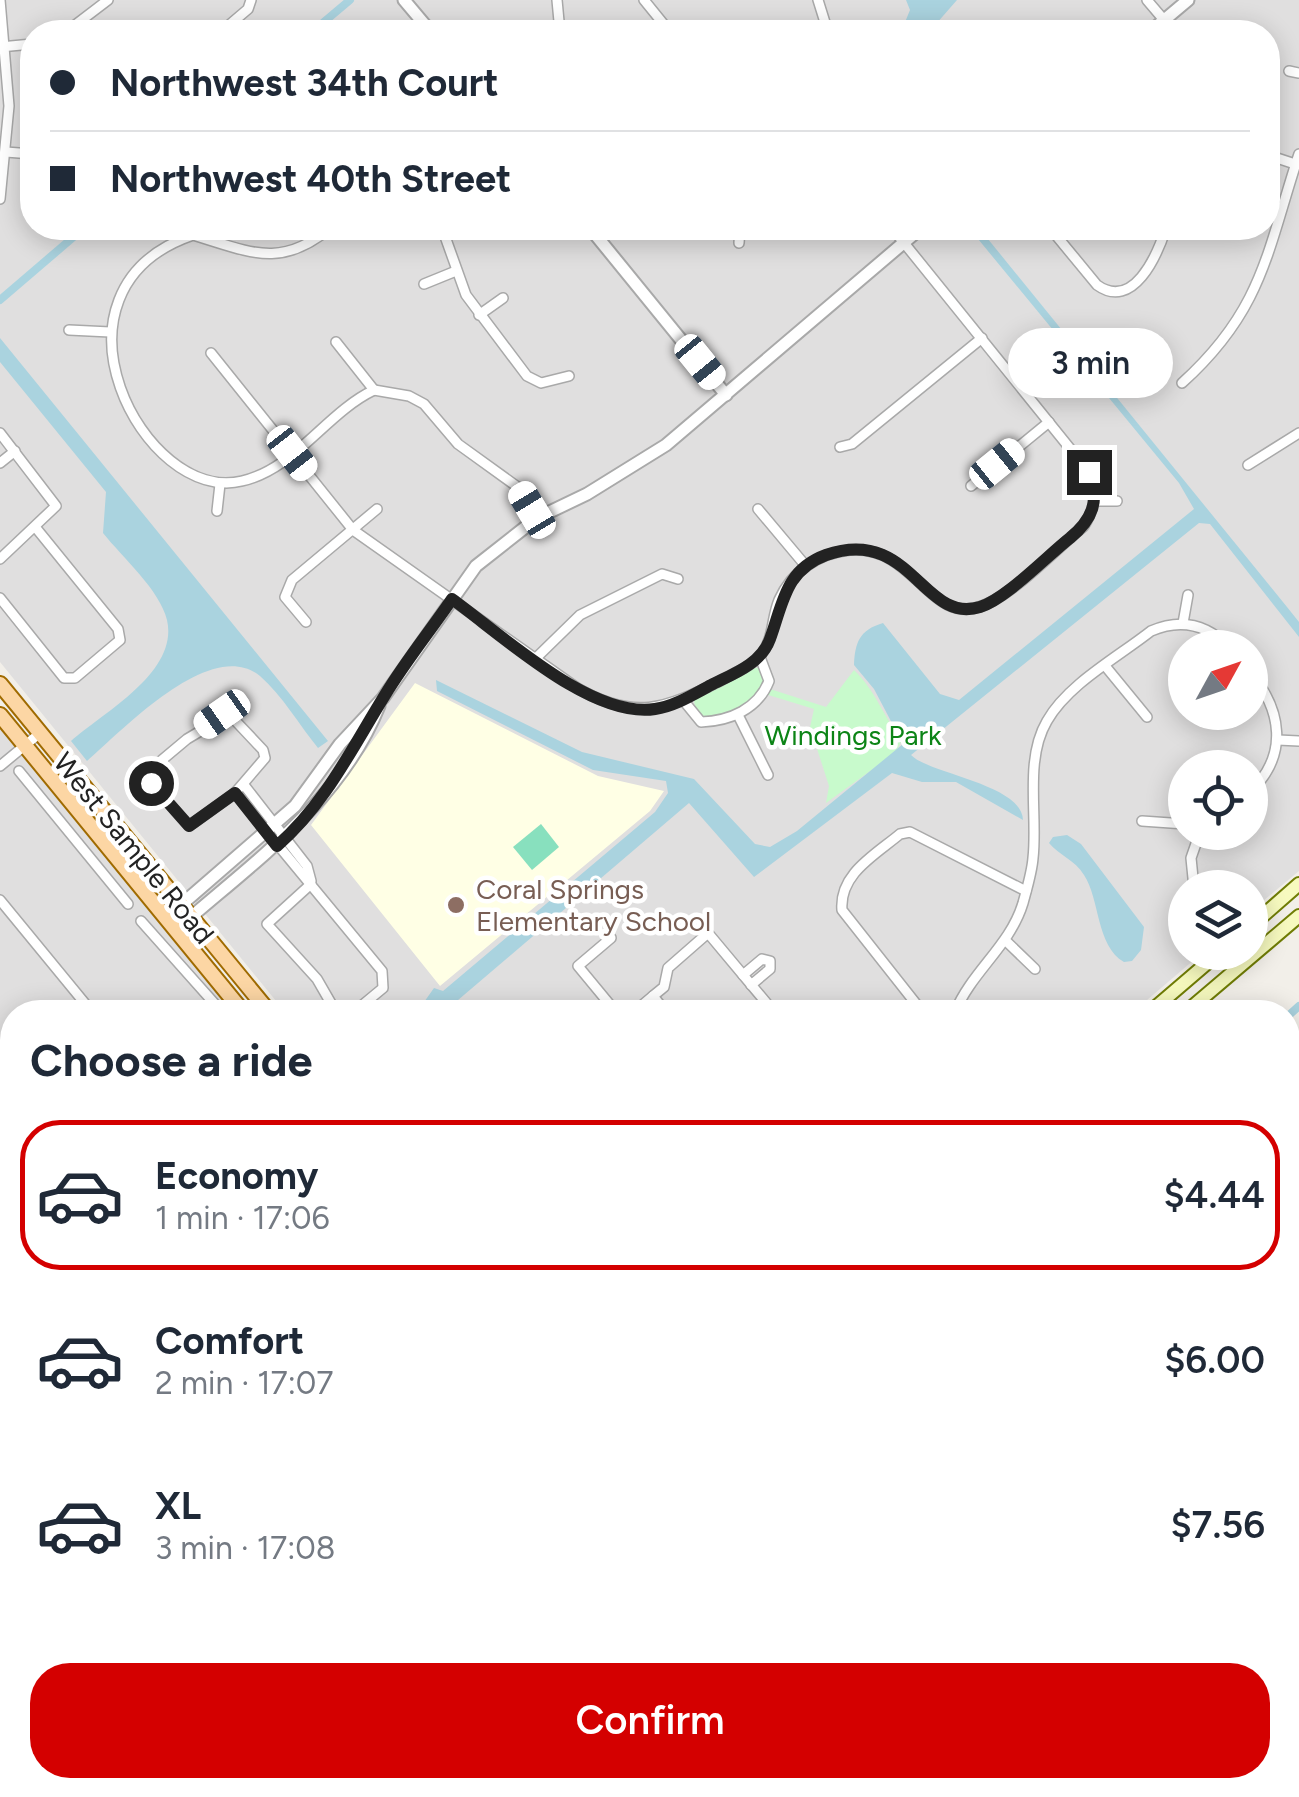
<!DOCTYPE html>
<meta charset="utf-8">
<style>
body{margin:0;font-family:Figtree,sans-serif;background:#f2f2f3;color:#1f2937;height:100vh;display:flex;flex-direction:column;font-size:38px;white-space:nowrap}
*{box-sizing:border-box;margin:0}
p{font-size:32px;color:#747a83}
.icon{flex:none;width:55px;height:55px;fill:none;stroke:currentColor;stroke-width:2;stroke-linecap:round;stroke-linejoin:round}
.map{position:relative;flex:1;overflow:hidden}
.details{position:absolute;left:0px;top:1000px;width:1300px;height:798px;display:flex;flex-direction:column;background:#fff;border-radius:40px 40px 0 0;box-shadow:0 5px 25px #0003}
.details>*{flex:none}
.banner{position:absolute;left:20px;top:20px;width:1260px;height:220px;border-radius:40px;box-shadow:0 5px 25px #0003;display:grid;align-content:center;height:220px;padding:0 30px;background:#fff}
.needle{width:65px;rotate:50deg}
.buttons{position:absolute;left:1168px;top:630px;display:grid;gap:20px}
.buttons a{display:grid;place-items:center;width:100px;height:100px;border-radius:50%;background:#fff;box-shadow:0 5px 25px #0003;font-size:50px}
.end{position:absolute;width:45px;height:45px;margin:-22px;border:12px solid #222;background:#fff;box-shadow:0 0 0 5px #fff}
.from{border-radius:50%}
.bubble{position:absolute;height:70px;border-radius:35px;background:#fff;box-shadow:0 5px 25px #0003;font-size:32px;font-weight:600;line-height:70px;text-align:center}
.car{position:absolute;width:30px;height:60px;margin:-30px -15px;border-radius:12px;box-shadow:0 0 8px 2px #0007;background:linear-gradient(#fff 24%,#345 0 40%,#fff 0 76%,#345 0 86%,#fff 0)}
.banner b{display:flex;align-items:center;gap:35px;height:95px;font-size:38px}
.banner b+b{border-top:2px solid #e0e1e3}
.banner i{width:25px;height:25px;background:#1f2937}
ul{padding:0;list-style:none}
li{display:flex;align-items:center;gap:30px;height:150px;margin:0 20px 15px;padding:0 10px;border:5px solid transparent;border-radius:40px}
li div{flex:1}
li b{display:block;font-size:38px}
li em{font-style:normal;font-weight:600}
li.active{border-color:#d40000}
li>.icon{width:90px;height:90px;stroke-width:1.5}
h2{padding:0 30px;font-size:45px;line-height:120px}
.primary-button{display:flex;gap:20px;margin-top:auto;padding:20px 30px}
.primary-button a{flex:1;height:115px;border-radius:40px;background:#d40000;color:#fff;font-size:40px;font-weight:600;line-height:115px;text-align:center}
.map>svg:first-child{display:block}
.residential{fill:#e0dfdf;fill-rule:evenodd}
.commercial{fill:#f2dad9}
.education{fill:#ffffe5}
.grass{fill:#cdebb0}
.park{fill:#c8facc}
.pitch{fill:#88e0be}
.water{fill:#aad3df}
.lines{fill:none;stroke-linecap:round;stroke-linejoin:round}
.canal{stroke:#aad3df;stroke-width:8}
.minor-casing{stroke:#a9a9a9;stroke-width:12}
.tertiary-casing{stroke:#a9a9a9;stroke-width:15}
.secondary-casing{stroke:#707d05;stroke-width:16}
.primary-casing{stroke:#a06b00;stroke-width:18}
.minor{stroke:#fff;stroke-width:9}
.tertiary{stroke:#fff;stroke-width:11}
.secondary{stroke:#f7fabf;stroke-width:12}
.primary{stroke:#fcd6a4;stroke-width:14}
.route{stroke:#222;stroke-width:12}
.education-dot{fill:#8d6e63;stroke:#fff;stroke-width:4}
.labels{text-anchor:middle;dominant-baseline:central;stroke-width:9;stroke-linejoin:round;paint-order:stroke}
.park-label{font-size:28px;fill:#0c8416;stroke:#fff}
.street-label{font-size:28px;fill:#222;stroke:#fff}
.education-label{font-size:28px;fill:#785e54;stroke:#fff;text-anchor:start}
</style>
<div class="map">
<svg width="1299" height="1797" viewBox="0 0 1299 1797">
<rect width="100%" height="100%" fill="#f2efe9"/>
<g class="residential">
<path d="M0 0H1299V871L1250 912V888H1185V952L1202 953 1133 1012H285L0 662ZM32 32H1268V228H32ZM1185 648H1250V712H1185ZM1185 768H1250V832H1185Z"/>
<path d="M0 728 232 1012H12V1785H241L227 1797H0Z"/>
</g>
<path class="commercial" d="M773 1785H1000L1010 1797H783Z"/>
<path class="education" d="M415 683 598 776 664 791 650 811 440 986 311 825Z"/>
<path class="grass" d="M12 1207V1605L3 1609 0 1211Z"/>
<g class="park">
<path d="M751 668H761L766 676C756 702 725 724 696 715L694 700Z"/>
<path d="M854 670C876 691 884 718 902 740L895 753 826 803 829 786 810 727 814 709 765 694 770 689 826 707Z"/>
</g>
<path class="pitch" d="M541 824 559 847 532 870 513 847Z"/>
<g class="water">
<path d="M906 0H957L929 32H901L910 10Z"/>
<path d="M969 228H979L1287 607 1299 622V637L1210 524 1199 523 911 755C929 774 1022 784 1023 820L956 782H922L892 773 754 877 689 803 444 1012H417L434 988 443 991 655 812 668 793 666 781 593 770 437 691 436 680 582 752 694 779 755 844 770 847 797 831 903 744 874 689 854 665C855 643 859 630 883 623L940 694 959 700 1194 509 1179 483Z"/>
<path d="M0 338 328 741 318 748C300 726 282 695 260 676 211 636 123 730 87 761L71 741C104 712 179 672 167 620 160 590 122 557 103 533L106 492 0 362Z"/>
<path d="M1067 835 1081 844 1144 927 1141 950 1132 961 1124 962C1096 946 1100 899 1084 875 1075 860 1059 855 1049 843L1053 837Z"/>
</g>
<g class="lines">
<g class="canal">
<path d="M312 32 350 0"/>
<path d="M0 300 84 228"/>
<path d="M1288 1016 1299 1006"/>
<path d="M476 1785 485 1797"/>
<path d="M380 1797 394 1785"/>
</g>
<defs>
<g id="minor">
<path d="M557 0 560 32"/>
<path d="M644 0 670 32"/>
<path d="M818 0 828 32"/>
<path d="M1147 0 1164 20"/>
<path d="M66 32 108 0"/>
<path d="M221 32 248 9 251 0"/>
<path d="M0 47 32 44"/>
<path d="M1289 71 1299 73"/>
<path d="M6 152 32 154"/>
<path d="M1268 155 1295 164"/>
<path d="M0 199 9 106 0 0"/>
<path d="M330 228C280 270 248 251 193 235 32 290 144 505 242 481 295 469 326 413 374 390"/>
<path d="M442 228 466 295 527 376 541 383 569 376"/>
<path d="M1050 228 1097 285C1133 311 1157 256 1166 228"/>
<path d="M739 243 740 228"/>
<path d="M424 284 456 271"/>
<path d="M479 315 503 298"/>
<path d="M69 330 110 332"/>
<path d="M336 342 374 390"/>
<path d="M211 353 353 530 577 688C634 721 665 709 720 681 732 674 749 668 759 657 774 641 771 619 779 600 792 571 819 553 850 550 916 545 928 626 982 606 1013 595 1057 548 1084 526 1096 506 1097 493 1089 472L892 228"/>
<path d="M1182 383C1263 310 1267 251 1299 154"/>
<path d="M374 390 409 396 424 404 458 444 519 488 537 518"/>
<path d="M0 433 56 506 0 559"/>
<path d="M840 447 852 444 982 338"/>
<path d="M0 463 15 451"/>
<path d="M1248 465 1299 433"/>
<path d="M971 486 1049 422"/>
<path d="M1095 501H1117"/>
<path d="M758 509 805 565"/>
<path d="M217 511 220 484"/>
<path d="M0 598 64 678H75L120 640 118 629 36 528"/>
<path d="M306 622 285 597 292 580 377 509"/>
<path d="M1183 623 1188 595"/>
<path d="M536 658 580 615 662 574 678 579"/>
<path d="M1106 667 1147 717"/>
<path d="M1250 672C1282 710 1289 755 1250 792"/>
<path d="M683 700 701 722C730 721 758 709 769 681L760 657"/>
<path d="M229 714 263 750 265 758 235 793 189 826 151 783 150 770 187 739Z"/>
<path d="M738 715 768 775"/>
<path d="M1278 740 1299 741"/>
<path d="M0 766 40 733"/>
<path d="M19 771 128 904"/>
<path d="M244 785 307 866 311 881"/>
<path d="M235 793 382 971 383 988 354 1012"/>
<path d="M1142 821 1185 824"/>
<path d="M311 884 267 924 317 979 336 1012"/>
<path d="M1194 888 1191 858 1200 832"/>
<path d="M0 900 92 1012"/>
<path d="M141 921 222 1012"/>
<path d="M611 938 578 966 616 1012"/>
<path d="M1006 941 1035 969"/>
<path d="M743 975 762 959 770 961V969L751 985"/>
<path d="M653 996 664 987 668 968 708 933 774 1012"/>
<path d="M634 1012 653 996 666 1012"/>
<path d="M930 1012 917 1005 842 910C839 874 875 855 900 834L910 832 1026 891"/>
<path d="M955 1012C972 971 1010 946 1023 903 1027 888 1032 872 1033 858 1038 815 1024 760 1047 721 1068 684 1118 657 1151 631 1181 618 1207 624 1230 648"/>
<path d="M0 1066 12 1081"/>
<path d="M0 1145 12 1137"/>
<path d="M1288 1222 1299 1219"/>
<path d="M1288 1288 1299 1306"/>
<path d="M1288 1420 1299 1410"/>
<path d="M1288 1658 1299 1661"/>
<path d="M0 1684 12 1681"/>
<path d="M1090 1785 1100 1797"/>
<path d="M1229 1785 1244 1797"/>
<path d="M63 1797 78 1785"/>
<path d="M667 1797 681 1785"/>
</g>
<g id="tertiary">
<path d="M404 0 431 32"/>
<path d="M1150 32 1188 0"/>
<path d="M590 228 726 395"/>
<path d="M166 918 295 806 340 744 383 698 476 566 537 518 587 494 666 445 921 228"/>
<path d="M176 930C252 863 340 803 379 706"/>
</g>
<g id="secondary">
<path d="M1250 927 1299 884"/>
<path d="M1150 1012 1220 952"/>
<path d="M1186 1012 1299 916"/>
<path d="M235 1797 248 1785"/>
<path d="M272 1797 286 1785"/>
</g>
<g id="primary">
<path d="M0 684 269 1012"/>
<path d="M0 715 243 1012"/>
<path d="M881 1785 904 1794"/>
</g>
</defs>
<use href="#minor" class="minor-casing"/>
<use href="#tertiary" class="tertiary-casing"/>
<use href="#secondary" class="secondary-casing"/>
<use href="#primary" class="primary-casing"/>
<use href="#minor" class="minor"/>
<use href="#tertiary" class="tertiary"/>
<use href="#secondary" class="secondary"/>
<use href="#primary" class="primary"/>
</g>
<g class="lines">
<path class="route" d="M151 783 189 826 235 793 277 846C326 803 352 748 385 695 405 662 430 631 452 599 502 635 592 719 655 709 675 706 694 694 711 685 733 674 761 664 770 639 783 604 785 570 826 555 911 525 923 625 980 607 1006 599 1047 556 1070 538 1093 519 1100 500 1089 472"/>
</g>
<circle class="education-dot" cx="456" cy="905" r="10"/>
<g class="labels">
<g class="park-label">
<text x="853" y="735">Windings Park</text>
</g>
<g class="street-label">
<text transform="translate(134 848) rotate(51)">West Sample Road</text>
</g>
<g class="education-label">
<text x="476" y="889">Coral Springs<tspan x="476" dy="32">Elementary School</tspan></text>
</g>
</g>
</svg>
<div class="buttons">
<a><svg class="needle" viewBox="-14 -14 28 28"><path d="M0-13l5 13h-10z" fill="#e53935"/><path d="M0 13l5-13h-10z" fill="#747a83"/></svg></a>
<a><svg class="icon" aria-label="locate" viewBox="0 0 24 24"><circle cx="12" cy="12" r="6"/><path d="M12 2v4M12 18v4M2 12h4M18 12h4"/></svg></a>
<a><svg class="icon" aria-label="layers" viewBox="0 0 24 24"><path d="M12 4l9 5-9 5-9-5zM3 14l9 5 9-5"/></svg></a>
</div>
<i class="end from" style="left:151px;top:783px"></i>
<i class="end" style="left:1089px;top:472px"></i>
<div class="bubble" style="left:1008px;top:328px;width:165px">3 min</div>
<i class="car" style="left:700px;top:362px;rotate:141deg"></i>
<i class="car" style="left:292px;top:453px;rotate:142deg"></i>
<i class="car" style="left:997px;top:464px;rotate:51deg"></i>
<i class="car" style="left:532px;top:510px;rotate:329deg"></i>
<i class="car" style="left:222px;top:714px;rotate:235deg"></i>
<div class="banner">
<b><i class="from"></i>Northwest 34th Court</b>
<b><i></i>Northwest 40th Street</b>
</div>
<section class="details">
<h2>Choose a ride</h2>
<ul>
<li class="active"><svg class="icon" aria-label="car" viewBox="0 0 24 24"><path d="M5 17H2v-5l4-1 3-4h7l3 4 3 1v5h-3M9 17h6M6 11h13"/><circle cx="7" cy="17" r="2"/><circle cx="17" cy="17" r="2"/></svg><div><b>Economy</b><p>1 min · 17:06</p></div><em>$4.44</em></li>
<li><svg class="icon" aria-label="car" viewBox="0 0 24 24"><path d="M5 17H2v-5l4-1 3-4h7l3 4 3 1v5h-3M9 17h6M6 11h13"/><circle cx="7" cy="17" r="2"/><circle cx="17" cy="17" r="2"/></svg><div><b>Comfort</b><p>2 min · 17:07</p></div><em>$6.00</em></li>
<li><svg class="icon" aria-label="car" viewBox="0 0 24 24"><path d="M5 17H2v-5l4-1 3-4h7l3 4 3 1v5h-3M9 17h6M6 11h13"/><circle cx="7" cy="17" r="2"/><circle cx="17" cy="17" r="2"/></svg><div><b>XL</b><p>3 min · 17:08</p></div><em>$7.56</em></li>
</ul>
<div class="primary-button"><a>Confirm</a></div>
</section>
</div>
